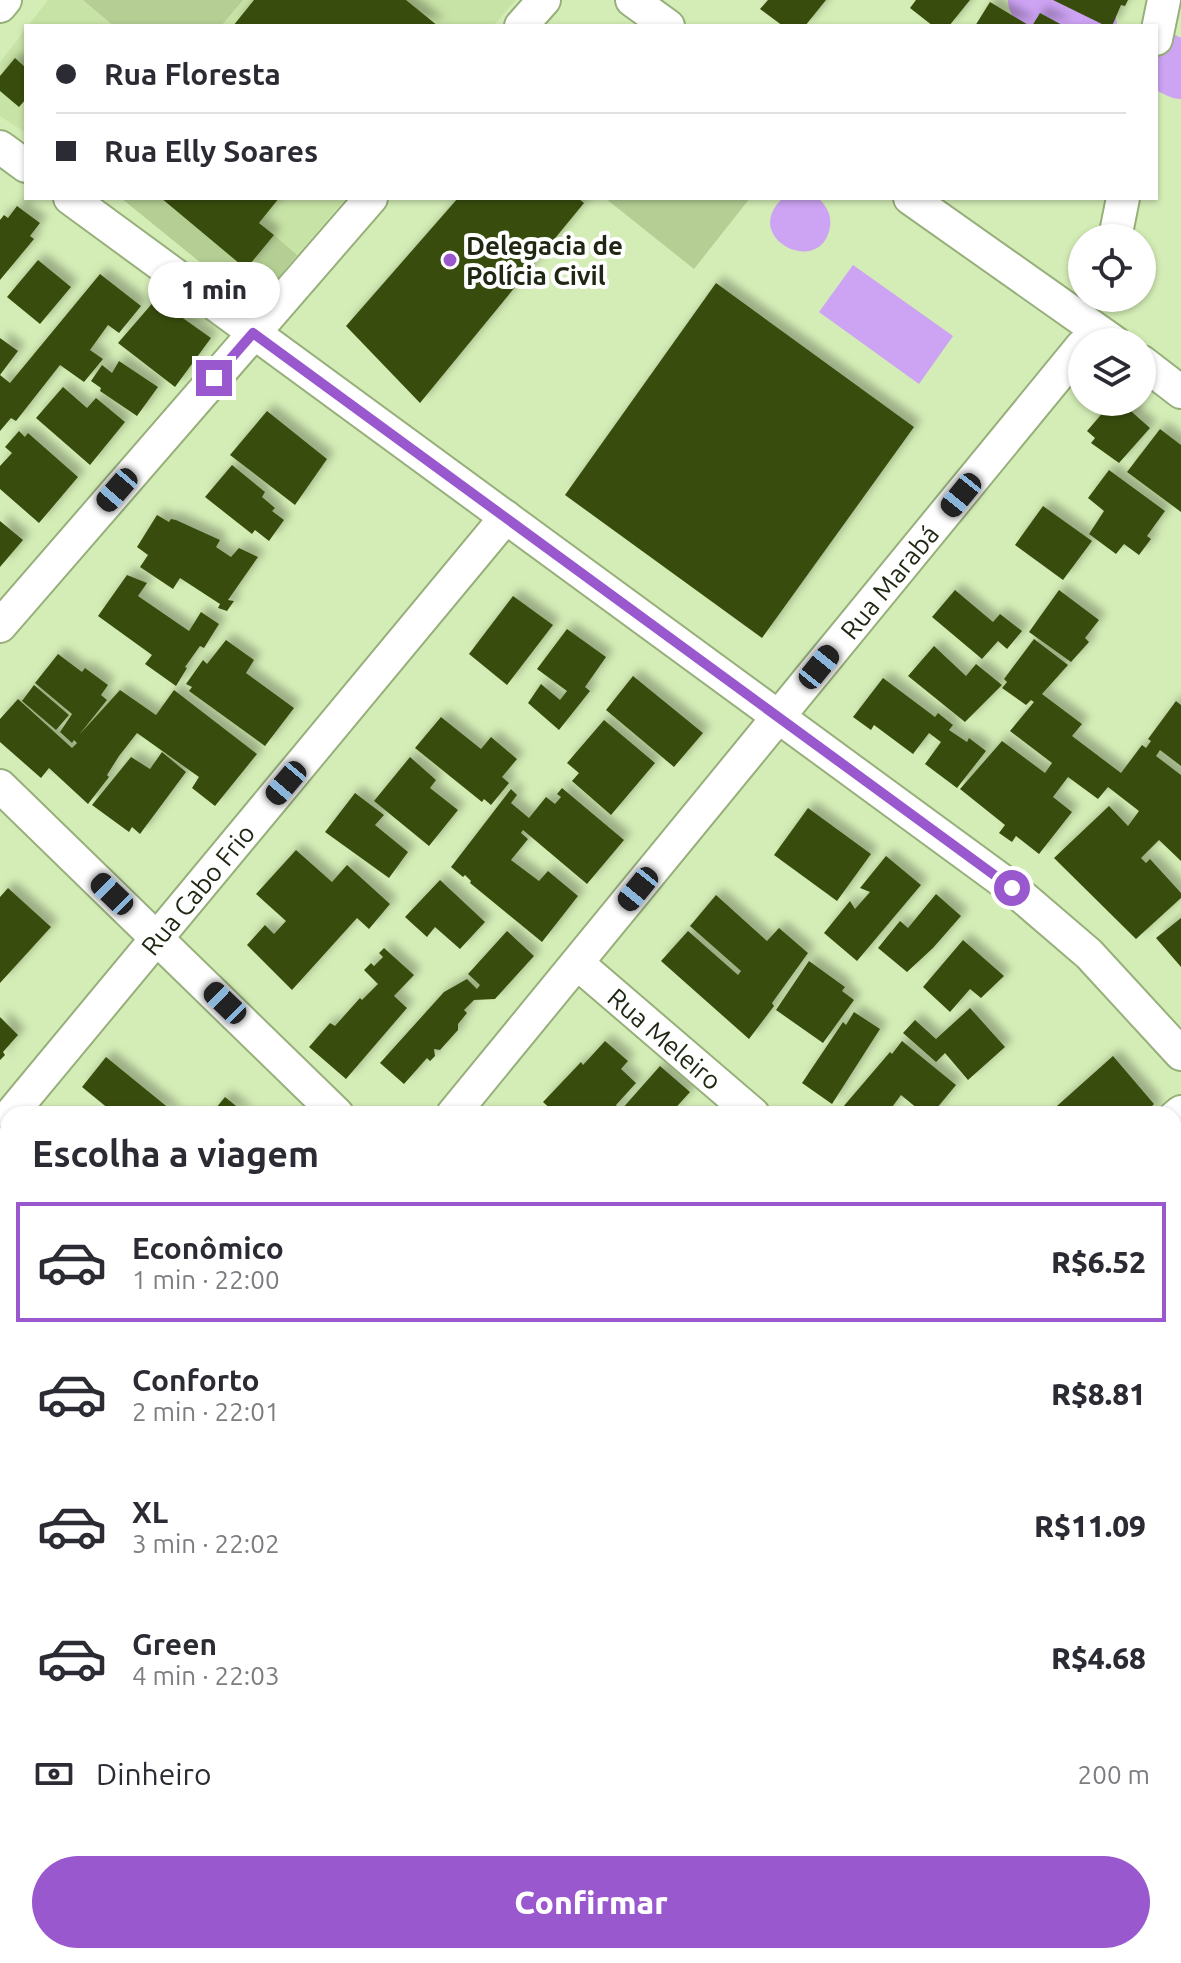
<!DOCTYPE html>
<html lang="pt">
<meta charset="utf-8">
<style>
body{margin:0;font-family:Ubuntu,sans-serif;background:#f7f7f7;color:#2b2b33;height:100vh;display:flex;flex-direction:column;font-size:30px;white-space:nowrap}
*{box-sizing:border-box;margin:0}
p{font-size:26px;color:#7c7c81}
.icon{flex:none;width:44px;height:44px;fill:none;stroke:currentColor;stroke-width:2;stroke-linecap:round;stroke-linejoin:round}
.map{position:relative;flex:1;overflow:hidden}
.drawer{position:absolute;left:0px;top:1106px;width:1182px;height:858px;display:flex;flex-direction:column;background:#fff;border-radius:24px 24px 0 0;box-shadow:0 2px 6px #0004}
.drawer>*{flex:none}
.banner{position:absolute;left:24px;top:24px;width:1134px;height:176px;border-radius:0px;box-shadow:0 2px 6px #0004;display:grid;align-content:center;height:176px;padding:0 32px;background:#fff}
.controls{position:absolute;left:1068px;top:224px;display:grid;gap:16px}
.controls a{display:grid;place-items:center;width:88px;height:88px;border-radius:50%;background:#fff;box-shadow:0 2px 6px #0004;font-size:40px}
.end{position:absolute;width:36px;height:36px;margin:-18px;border:10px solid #9a58ce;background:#fff;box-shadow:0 0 0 4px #fff}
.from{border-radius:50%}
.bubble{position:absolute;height:56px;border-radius:28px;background:#fff;box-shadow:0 2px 6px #0004;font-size:26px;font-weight:800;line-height:56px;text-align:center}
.car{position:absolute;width:24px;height:48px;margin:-24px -12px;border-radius:10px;box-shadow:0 0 6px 2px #0007;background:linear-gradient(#222 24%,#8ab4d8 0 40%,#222 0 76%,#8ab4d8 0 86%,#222 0)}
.banner b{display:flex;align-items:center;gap:28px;height:76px;font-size:30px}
.banner b+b{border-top:2px solid #e1e1e2}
.banner i{width:20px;height:20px;background:#2b2b33}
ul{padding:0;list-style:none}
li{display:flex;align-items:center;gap:24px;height:120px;margin:0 16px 12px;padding:0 16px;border:4px solid transparent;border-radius:0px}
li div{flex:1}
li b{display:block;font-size:30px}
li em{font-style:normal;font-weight:800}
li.current{border-color:#9a58ce}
li>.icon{width:72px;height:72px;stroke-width:1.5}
h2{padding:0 32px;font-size:36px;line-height:96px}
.pay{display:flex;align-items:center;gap:20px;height:88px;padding:0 32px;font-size:30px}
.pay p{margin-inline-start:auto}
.cta{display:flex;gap:16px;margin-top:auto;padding:16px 32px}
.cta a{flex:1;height:92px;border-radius:48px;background:#9a58ce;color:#fff;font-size:32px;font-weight:800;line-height:92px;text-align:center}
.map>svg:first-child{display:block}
.built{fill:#c8e3a6}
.green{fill:#b4ce94}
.water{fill:#cda3f3}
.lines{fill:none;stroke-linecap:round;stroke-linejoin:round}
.river{stroke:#cda3f3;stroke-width:58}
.building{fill:#374e0a;filter:url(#shadow)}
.minor-casing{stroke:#97af7a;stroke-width:36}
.major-casing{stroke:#fff;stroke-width:46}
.minor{stroke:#fff;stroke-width:32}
.major{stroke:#9de0da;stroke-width:42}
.route{stroke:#9a58ce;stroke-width:10}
.poi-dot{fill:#9a58ce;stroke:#fff;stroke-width:3}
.labels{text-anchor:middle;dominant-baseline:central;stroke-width:8;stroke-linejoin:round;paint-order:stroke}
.poi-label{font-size:26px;font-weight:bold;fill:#1e2712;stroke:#fff;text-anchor:start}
.street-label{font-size:26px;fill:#1e2712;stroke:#fff}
</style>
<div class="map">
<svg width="1181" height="1963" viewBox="0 0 1181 1963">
<defs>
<filter id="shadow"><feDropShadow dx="7" dy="-7" stdDeviation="4" flood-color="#0004"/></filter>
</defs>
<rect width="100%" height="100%" fill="#d4edb6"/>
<g class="built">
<path d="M48 0H516L493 26H28Z"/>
<path d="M26 29V133L0 116V62Z"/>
<path d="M121 198H346L269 287 259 297 248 301Z"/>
</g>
<g class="green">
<path d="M83 0H243L221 26H114Z"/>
<path d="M121 198H161L246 269 274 235 297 255C282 272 270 293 248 301Z"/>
<path d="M605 198H750L694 269Z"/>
</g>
<g class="water">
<path d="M783 198H818C826 205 832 215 830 227 821 279 739 238 783 198Z"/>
<path d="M853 265 953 336 919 384 819 312Z"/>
</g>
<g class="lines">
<g class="river">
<path d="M1037 0 1088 26"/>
<path d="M1156 58 1181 70"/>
</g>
</g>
<g class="building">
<path d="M254 0H406L438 26H233Z"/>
<path d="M768 0H826L805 26H783L760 9Z"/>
<path d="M916 0H970L949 26H933L910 8Z"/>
<path d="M1053 0H1128L1125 6 1121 5 1112 26H1106Z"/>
<path d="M990 2 1030 26H975Z"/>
<path d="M1040 13 1064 26H1032Z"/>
<path d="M15 58 26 68V99L19 107 0 91V76Z"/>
<path d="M161 198H279L259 223 274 235 246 269Z"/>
<path d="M458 198H578L584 203 420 403 346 326Z"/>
<path d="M17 206 40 223 30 236 34 239 0 280V220L4 215 8 218Z"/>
<path d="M38 260 71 287 40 324 7 297Z"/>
<path d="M100 274 141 306 119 333 108 325 90 350 103 359 84 382 60 365 16 421 11 418 0 431V338L18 351 0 375 10 383Z"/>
<path d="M716 283 914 427 762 638 565 495Z"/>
<path d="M156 299 211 338 175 387 118 343Z"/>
<path d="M119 361 158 387 137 416 100 391 101 388 91 381 102 365 112 373Z"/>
<path d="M63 387 87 408 96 398 125 422 90 465 36 418Z"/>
<path d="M1112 402 1121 407 1124 405 1150 428 1119 463 1091 443 1095 438 1087 431Z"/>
<path d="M267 411 327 459 295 505 230 455Z"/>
<path d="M1160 429 1181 445V512L1127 472Z"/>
<path d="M19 431 25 437 28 433 78 477 39 523 0 489V466L12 453 5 447Z"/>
<path d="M232 465 265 492 262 497 275 508 272 511 284 520 269 541 255 530 252 534 205 497Z"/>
<path d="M1109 470 1165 511 1147 536 1151 539 1139 555 1124 544 1116 554 1089 534 1104 511 1088 498Z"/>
<path d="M1043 506 1092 541 1063 580 1015 545Z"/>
<path d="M157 515 169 522 171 519 176 520 220 540 216 547 231 557 239 548 258 557 228 600 234 601 227 611 218 608 220 604 180 578 173 589 140 567 148 555 137 547Z"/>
<path d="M0 521 23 540 0 567Z"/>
<path d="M127 575 147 583 138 596 189 631 201 612 219 624 204 648 200 646 185 667 187 668 176 686 145 664 152 655 98 616Z"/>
<path d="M955 590 993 622 1000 614 1022 631 1007 649 998 641 982 659 932 617Z"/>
<path d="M1059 590 1099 620 1085 638 1089 642 1071 662 1029 632Z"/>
<path d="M513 596 553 625 507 685 469 654Z"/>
<path d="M567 629 606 657 585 687 590 691 559 730 528 703 541 684 560 700 567 691 537 669Z"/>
<path d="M1034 639 1068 665 1042 694 1082 724 1072 736 1121 773 1142 745 1146 748 1151 741 1148 739 1176 701 1181 705V766L1160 750 1156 756 1181 775V861L1159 840 1141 858 1146 863 1150 859 1181 893V898L1136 939 1054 858 1109 806 1128 826 1139 811 1108 787 1098 799 1068 777 1053 797 1072 812 1039 854 1016 836 1012 842 999 833 1005 825 960 789 1002 741 1045 773 1052 763 1010 731 1034 702 1031 700 1026 705 1002 688 1007 682 1004 679Z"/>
<path d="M226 640 254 660 246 673 294 708 265 746 189 691 192 687 186 684 203 660 207 664Z"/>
<path d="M934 646 966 676 976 664 1002 685 965 722 908 676Z"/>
<path d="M58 654 82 672 85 668 108 685 101 695 107 700 79 735 120 690 156 715 174 690 257 754 215 806 192 788 199 777 137 733 119 756 107 775 109 777 88 804 49 768 41 778 0 742V719L18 699 72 748 77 743 74 740 72 743 60 732 72 714 35 683Z"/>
<path d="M633 676 703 733 674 767 606 710Z"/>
<path d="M883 678 935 717 938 713 953 725 949 730 967 742 969 738 986 751 957 788 925 764 941 742 929 733 913 754 874 725 871 730 853 717Z"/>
<path d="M34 685 69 715 56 730 22 701Z"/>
<path d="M441 717 481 749 491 737 517 759 502 777 509 783 491 805 484 799 482 802 415 748Z"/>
<path d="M604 720 655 763 611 815 572 781 579 773 567 763Z"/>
<path d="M162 752 186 772 140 834 132 827 129 832 92 805 131 757 150 769Z"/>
<path d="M410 757 436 780 430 788 458 810 429 846 374 801Z"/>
<path d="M562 788 624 840 587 884 523 830 521 833 528 839 511 860 539 881 548 871 578 896 542 942 470 883 471 881 465 875 463 877 451 867 511 789 517 795 511 803 529 818 546 797 555 804 561 797 557 794Z"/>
<path d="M355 793 384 815 375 825 408 852 389 878 325 832Z"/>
<path d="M808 808 871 854 837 901 774 855Z"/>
<path d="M296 850 332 882 347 865 390 904 369 929 357 918 292 990 247 945 265 925 274 934 286 921 256 894Z"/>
<path d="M886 856 921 885 857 961 824 933 850 901 855 909 870 892 860 888Z"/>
<path d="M440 880 485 922 460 949 435 927 427 937 405 917Z"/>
<path d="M8 888 51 927 0 983V897Z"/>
<path d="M936 894 961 916 933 948 907 972 878 948 900 921 908 928Z"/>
<path d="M716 895 767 941 779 928 808 953 772 1003 774 1006 749 1039 661 961 688 931 738 975 741 971 690 926Z"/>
<path d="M1181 918V967L1156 938Z"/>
<path d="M507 931 534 956 495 999 474 1000 464 1010 467 1013 458 1024V1030L440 1050 434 1049 435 1056 430 1061 427 1058 404 1084 380 1063 444 992 467 979 477 989 480 985 468 974Z"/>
<path d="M963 940 1004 976 981 998 970 989 950 1012 923 987Z"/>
<path d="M384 948 414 975 394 996 407 1008 346 1079 309 1047 330 1023 335 1026 360 998 362 1000 378 984 364 970 371 963 374 966 383 957 379 953Z"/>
<path d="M809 961 845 987 842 991 854 1000 823 1043 776 1010Z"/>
<path d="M970 1008 1005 1047 968 1080 945 1053 936 1062 903 1033 915 1020 936 1039Z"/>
<path d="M854 1012 880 1029 832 1104 802 1083 843 1022 846 1025Z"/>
<path d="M0 1017 18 1035 3 1052 5 1055 0 1060Z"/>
<path d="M605 1041 628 1061 621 1069 636 1083 616 1105 621 1110 660 1066 690 1092 670 1114H610L607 1111 605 1114H556L543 1102 581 1062 583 1065Z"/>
<path d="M902 1041 956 1085 932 1114H924L901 1095 887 1114H837L890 1052 892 1054Z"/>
<path d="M1113 1056 1154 1104 1151 1107 1158 1114H1048Z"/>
<path d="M106 1057 176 1114H115L82 1087Z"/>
<path d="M225 1097 246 1114H211Z"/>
<path d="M1177 1172 1181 1177V1204L1174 1196V1174Z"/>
<path d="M8 1206V1276L0 1269V1215Z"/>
<path d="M1181 1208V1305L1174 1297V1214Z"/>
<path d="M1181 1357V1505L1174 1511V1364Z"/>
<path d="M1174 1789 1181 1797V1828L1174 1834Z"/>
</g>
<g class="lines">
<defs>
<g id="minor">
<path d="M632 0 668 26"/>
<path d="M0 6 5 0"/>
<path d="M521 26 544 0"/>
<path d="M1156 39 1164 0"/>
<path d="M0 147 26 166"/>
<path d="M70 198 1012 888 1089 954 1181 1054"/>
<path d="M910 198 1114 342"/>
<path d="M1115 238 1123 198"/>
<path d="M1142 362 1181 392"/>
<path d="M0 626 371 198"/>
<path d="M0 786 337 1114"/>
<path id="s1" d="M577 963 753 1114"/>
<path id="s2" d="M11 1114 506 517"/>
<path id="s3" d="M453 1114 1082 346"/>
<path d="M1174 1118 1181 1112"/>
<path d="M0 1327 8 1334"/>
<path d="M0 1445 8 1434"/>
<path d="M1174 1553 1181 1547"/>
<path d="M1122 1956 1128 1963"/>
<path d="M716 1963 724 1956"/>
</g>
<g id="major">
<path d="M0 1617H8"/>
<path d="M1174 1645 1181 1646"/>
</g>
</defs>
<use href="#minor" class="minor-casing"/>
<use href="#major" class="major-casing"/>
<use href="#minor" class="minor"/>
<use href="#major" class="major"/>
</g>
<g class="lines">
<path class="route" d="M214 378 253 333 1012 888"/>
</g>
<circle class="poi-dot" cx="450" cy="260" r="8"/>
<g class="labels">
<g class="poi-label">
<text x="466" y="245">Delegacia de<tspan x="466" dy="30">Polícia Civil</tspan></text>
</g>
<g class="street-label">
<text stroke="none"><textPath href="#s3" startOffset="688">Rua Marabá</textPath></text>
<text stroke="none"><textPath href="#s2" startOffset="292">Rua Cabo Frio</textPath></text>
<text stroke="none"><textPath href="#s1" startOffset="116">Rua Meleiro</textPath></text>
</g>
</g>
</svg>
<div class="controls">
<a><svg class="icon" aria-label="locate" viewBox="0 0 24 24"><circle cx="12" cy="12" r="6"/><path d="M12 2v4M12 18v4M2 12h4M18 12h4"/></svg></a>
<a><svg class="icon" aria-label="layers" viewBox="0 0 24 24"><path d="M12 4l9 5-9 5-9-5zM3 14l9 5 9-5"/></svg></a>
</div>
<i class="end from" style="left:1012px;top:888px"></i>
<i class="end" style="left:214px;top:378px"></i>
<div class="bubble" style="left:148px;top:262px;width:132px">1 min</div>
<i class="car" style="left:117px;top:490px;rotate:221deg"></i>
<i class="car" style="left:961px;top:495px;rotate:219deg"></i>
<i class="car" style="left:819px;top:667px;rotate:39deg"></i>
<i class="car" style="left:286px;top:783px;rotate:220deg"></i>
<i class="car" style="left:638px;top:889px;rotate:219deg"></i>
<i class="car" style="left:112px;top:894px;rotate:314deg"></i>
<i class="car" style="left:225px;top:1003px;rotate:314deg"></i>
<div class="banner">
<b><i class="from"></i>Rua Floresta</b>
<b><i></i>Rua Elly Soares</b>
</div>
<section class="drawer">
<h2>Escolha a viagem</h2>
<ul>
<li class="current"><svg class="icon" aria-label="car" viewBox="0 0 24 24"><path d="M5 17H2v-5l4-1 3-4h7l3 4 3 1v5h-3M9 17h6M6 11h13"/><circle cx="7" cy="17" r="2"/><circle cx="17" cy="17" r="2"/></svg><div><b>Econômico</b><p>1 min · 22:00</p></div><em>R$6.52</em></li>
<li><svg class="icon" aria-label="car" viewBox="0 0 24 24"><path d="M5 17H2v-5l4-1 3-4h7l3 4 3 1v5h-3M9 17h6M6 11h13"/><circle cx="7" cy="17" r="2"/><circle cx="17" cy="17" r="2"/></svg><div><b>Conforto</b><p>2 min · 22:01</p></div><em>R$8.81</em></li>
<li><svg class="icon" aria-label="car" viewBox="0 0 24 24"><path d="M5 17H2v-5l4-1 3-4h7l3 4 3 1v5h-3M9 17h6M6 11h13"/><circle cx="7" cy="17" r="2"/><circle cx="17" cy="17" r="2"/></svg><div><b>XL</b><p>3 min · 22:02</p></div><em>R$11.09</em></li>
<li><svg class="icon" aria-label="car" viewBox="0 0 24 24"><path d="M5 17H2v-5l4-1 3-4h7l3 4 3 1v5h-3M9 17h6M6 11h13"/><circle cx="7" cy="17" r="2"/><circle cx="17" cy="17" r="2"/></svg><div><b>Green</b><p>4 min · 22:03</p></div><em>R$4.68</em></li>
</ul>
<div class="pay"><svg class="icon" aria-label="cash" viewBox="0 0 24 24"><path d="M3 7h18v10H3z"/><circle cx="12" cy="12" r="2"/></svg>Dinheiro<p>200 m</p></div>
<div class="cta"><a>Confirmar</a></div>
</section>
</div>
